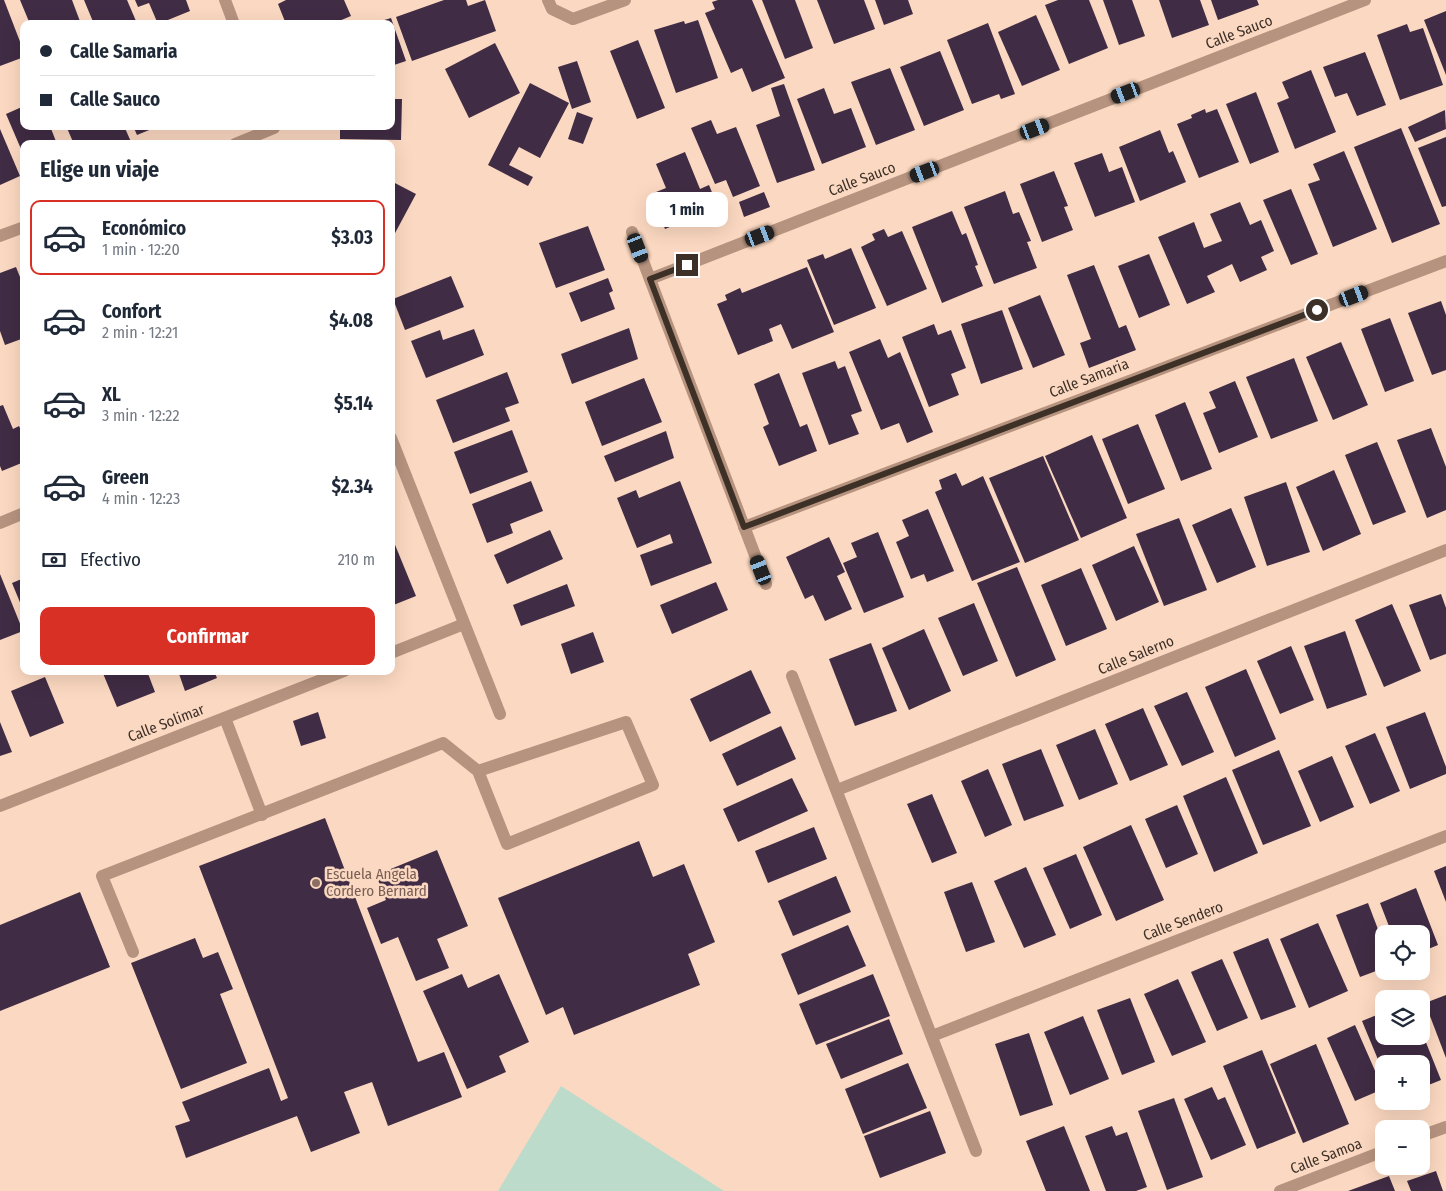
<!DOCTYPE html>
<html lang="es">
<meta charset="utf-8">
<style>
body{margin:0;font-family:"Fira Sans Condensed",sans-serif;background:#f2f2f3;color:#1f2937;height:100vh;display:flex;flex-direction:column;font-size:19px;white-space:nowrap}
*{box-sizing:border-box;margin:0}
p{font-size:16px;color:#747a83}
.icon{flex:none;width:28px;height:28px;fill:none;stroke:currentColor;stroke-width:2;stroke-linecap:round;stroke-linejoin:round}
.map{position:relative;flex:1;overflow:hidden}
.sheet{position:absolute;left:20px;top:140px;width:375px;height:535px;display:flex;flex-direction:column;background:#fff;border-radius:10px;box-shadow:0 5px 20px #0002}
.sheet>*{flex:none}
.guide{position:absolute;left:20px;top:20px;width:375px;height:110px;border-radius:10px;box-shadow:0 5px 20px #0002;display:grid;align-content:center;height:110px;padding:0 20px;background:#fff}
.tools{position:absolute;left:1375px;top:925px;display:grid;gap:10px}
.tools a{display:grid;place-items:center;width:55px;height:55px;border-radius:10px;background:#fff;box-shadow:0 5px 20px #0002;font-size:25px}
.end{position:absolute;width:22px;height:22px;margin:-11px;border:6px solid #3d3027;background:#fff;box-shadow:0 0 0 2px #fff}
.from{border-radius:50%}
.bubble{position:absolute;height:35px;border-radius:10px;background:#fff;box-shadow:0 5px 20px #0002;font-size:16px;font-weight:700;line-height:35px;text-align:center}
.car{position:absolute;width:15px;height:30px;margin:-15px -8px;border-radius:6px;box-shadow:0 0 4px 1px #0007;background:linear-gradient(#222 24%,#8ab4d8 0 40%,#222 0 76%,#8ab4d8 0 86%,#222 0)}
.guide b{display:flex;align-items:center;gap:18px;height:48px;font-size:19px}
.guide b+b{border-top:1px solid #e0e1e3}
.guide i{width:12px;height:12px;background:#1f2937}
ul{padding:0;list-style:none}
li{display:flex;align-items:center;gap:15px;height:75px;margin:0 10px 8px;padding:0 10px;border:2px solid transparent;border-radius:10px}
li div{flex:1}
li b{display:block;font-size:19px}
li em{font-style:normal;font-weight:700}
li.current{border-color:#d93025}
li>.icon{width:45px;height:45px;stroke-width:1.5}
h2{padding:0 20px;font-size:22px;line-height:60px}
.pay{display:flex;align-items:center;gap:12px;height:55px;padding:0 20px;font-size:19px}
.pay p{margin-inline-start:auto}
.action{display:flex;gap:10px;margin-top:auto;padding:10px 20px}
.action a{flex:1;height:58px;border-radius:10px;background:#d93025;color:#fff;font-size:20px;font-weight:700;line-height:58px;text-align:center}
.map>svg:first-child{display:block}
.green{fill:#bcdbcb}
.building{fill:#402c44}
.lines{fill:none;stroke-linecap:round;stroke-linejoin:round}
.minor{stroke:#b6937f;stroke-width:12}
.route{stroke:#3d3027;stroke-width:6}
.education-dot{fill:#8d6e63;stroke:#fbd8c1;stroke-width:2}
.labels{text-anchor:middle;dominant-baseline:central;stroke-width:5;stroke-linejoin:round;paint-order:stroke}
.street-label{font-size:15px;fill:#3d3027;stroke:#fbd8c1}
.education-label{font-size:15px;fill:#785e54;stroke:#fbd8c1;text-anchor:start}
</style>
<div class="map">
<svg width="1446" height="1191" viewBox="0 0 1446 1191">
<rect width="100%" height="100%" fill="#fbd8c1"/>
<path class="green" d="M561 1086 724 1191H498Z"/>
<g class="building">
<path d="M0 0H4L24 52V57L0 66Z"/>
<path d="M20 0H72L81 24H30Z"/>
<path d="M84 0H127L136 21 130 24H94Z"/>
<path d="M135 0H186L190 11 158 24 149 3 138 7Z"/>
<path d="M286 0H344L351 16 332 24H286L278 4Z"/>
<path d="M444 0H466L468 6 485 0 496 31 412 61 396 17Z"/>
<path d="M718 0H752L785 78 752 92 742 68 731 73 705 13 715 9 712 2Z"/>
<path d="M762 0H795L813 48 785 59Z"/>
<path d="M817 0H864L875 29 834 44Z"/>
<path d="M875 0H908L913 14 884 25Z"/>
<path d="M1058 0H1089L1108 48 1069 64 1045 5Z"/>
<path d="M1103 0H1132L1145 36 1119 45Z"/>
<path d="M1159 0H1200L1209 25 1172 38Z"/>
<path d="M1211 0H1257L1259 5 1218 20Z"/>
<path d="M1446 11V75L1424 20Z"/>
<path d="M1036 15 1060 70 1022 86 998 32Z"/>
<path d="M391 18 406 61 391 66V24L374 23Z"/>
<path d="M698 20 718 78 676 93 654 30 684 21 685 24Z"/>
<path d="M988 23 1015 94 1001 99 999 94 972 104 947 40Z"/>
<path d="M1407 24 1410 32 1423 28 1443 85 1400 100 1377 35Z"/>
<path d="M638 40 665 108 637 119 610 51Z"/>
<path d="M495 43 520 93 469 118 445 69Z"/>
<path d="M940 51 964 110 924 126 900 67Z"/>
<path d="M1365 52 1386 105 1357 116 1347 93 1335 97 1323 67Z"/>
<path d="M577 61 591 102 572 109 558 67Z"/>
<path d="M890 68 915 130 876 145 851 82Z"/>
<path d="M1311 70 1336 132 1295 149 1277 103 1289 98 1282 82Z"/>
<path d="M530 83 569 103 540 158 519 147 509 165 533 177 528 186 488 165Z"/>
<path d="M784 84 815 170 777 183 756 125 780 116 771 88Z"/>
<path d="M824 88 834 114 851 108 866 147 822 164 797 99Z"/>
<path d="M1256 92 1279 152 1250 164 1226 104Z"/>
<path d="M391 99H402L401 140 340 139V126H391Z"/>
<path d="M24 106V126H50L57 144H24V156L6 114Z"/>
<path d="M1205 109 1206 113 1217 109 1239 162 1199 178 1177 124 1192 118 1191 115Z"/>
<path d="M1445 110 1446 129 1415 142 1408 127Z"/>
<path d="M577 112 593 118 583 144 568 139Z"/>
<path d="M711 120 717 134 736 127 760 186 733 197 726 180 715 184 691 128Z"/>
<path d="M66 126H124L132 144H74Z"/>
<path d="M133 126H159L137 135Z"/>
<path d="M1401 128 1440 224 1392 243 1354 147Z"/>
<path d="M0 129 20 176 0 185Z"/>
<path d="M1160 130 1169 153 1173 151 1186 182 1140 201 1119 147Z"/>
<path d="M1446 137V206L1442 207 1418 148Z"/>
<path d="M1344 151 1377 229 1333 247 1308 184 1320 180 1313 164Z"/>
<path d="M685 152 700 189 709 185 718 207 665 229 651 194 666 188 656 164Z"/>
<path d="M1102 153 1109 172 1122 167 1135 202 1095 217 1074 163Z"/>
<path d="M1054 171 1068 206 1064 207 1073 230 1042 242 1020 184Z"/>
<path d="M391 181 416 194 394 235 391 233Z"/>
<path d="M1291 189 1318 254 1291 265 1263 200Z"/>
<path d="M1005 191 1013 214 1019 212 1031 241 1027 242 1037 268 994 284 964 207Z"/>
<path d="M764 192 770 207 744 217 739 202Z"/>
<path d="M1240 202 1250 225 1261 220 1274 251 1261 257 1267 270 1240 282 1232 264 1207 276 1215 292 1187 304 1158 237 1194 222 1204 248 1222 241 1210 214Z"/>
<path d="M952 211 962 235 966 233 978 265 975 266 983 286 942 303 912 227Z"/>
<path d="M588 226 605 270 556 288 539 243Z"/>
<path d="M884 229 888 237 902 231 927 289 887 306 861 247 875 240 872 234Z"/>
<path d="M851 248 876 308 834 325 807 260 823 254 825 259Z"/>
<path d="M1149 254 1170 305 1139 318 1118 266Z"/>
<path d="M1094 265 1119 328 1126 325 1136 350 1089 368 1080 343 1091 339 1067 275Z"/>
<path d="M16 267 24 287V338L5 345 0 331V273Z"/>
<path d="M807 267 834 332 792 349 781 324 769 329 773 341 738 355 717 304 727 300 725 295 740 288 742 293Z"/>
<path d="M451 276 464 307 405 330 393 299Z"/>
<path d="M608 278 613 291 609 293 615 309 581 322 569 293Z"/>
<path d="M1040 295 1065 355 1033 368 1008 308Z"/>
<path d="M1441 301 1446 315V370L1432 375 1408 313Z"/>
<path d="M1002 310 1023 369 981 384 961 324Z"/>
<path d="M1390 318 1414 381 1385 392 1361 329Z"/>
<path d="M934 324 938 335 951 330 966 368 951 374 959 395 929 407 902 337Z"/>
<path d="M629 328 638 359 572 384 561 354Z"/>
<path d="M474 329 484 355 426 378 411 341 440 330 443 340Z"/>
<path d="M880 339 888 358 900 352 933 432 907 443 899 423 881 430 849 352Z"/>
<path d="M1341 342 1368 405 1333 420 1306 357Z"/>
<path d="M1294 358 1318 421 1271 439 1246 377Z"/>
<path d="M835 361 838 369 845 366 862 411 851 415 859 434 829 445 802 373Z"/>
<path d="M507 372 519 403 505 408 510 421 453 443 436 400Z"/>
<path d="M779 373 800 427 807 424 817 451 779 466 763 427 769 424 754 384Z"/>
<path d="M644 378 662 422 602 446 585 402Z"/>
<path d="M1235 381 1258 437 1219 453 1203 413 1216 408 1209 392Z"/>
<path d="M1185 402 1212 469 1181 481 1155 415Z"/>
<path d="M3 405 13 429 19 426 24 437V462L2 471 0 466V406Z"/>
<path d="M1138 424 1165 489 1128 504 1102 439Z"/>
<path d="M1431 428 1446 467V510L1427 518 1397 440Z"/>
<path d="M512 430 528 472 470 494 454 452Z"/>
<path d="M666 431 674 458 615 482 604 456Z"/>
<path d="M1092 435 1127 518 1081 538 1045 456Z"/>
<path d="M1377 442 1406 512 1373 525 1345 455Z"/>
<path d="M1043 456 1079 540 1025 563 989 478Z"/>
<path d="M1334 470 1361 534 1323 551 1296 487Z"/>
<path d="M956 473 962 486 983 476 1020 562 972 581 935 492 942 489 939 480Z"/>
<path d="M531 481 543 511 510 524 513 533 487 543 472 504Z"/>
<path d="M680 481 712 563 651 586 640 555 673 543 670 534 637 548 617 498 636 490 639 498Z"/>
<path d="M1286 482 1310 552 1267 566 1244 497Z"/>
<path d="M1231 508 1256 567 1217 583 1192 525Z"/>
<path d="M928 509 954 571 927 582 924 574 911 579 896 542 909 536 902 520Z"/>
<path d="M1179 518 1207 590 1164 606 1136 534Z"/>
<path d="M550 530 563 559 507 584 494 555Z"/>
<path d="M878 532 904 597 864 613 843 563 857 557 851 543Z"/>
<path d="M391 535 416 596 391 606Z"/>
<path d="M829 537 845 572 837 576 852 609 825 621 813 595 805 599 786 557Z"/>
<path d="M1134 546 1159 602 1116 621 1092 565Z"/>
<path d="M1017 567 1056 660 1016 677 977 583Z"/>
<path d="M1081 568 1107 629 1066 646 1041 585Z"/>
<path d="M0 574 23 631 0 640Z"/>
<path d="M24 578V612L12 583Z"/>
<path d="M716 582 728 610 672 634 660 605Z"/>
<path d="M567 584 575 606 521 626 513 605Z"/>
<path d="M1441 594 1446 608V654L1430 660 1409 605Z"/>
<path d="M974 603 998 661 963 676 938 618Z"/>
<path d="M1392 604 1421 671 1384 687 1355 620Z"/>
<path d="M924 629 951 691 909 710 882 648Z"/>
<path d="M1345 631 1367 695 1327 709 1304 646Z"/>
<path d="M593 632 604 662 571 674 561 644Z"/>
<path d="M871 643 897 711 855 726 829 659Z"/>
<path d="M1291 646 1314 700 1280 714 1257 661Z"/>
<path d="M1246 669 1276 739 1235 757 1205 687Z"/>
<path d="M751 670 771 713 710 742 690 699Z"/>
<path d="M102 671H147L155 692 117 707Z"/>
<path d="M178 671H214L217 678 185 691Z"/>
<path d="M45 677 64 723 30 737 11 691Z"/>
<path d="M1187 692 1214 752 1182 766 1154 706Z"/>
<path d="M1143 708 1168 765 1130 781 1105 724Z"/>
<path d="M318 712 326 738 301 746 293 721Z"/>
<path d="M1425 712 1446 767V774L1410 789 1386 727Z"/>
<path d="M0 722 12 752 0 756Z"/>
<path d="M781 726 796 759 737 786 722 754Z"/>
<path d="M1095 729 1118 784 1079 800 1056 745Z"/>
<path d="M1375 733 1400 791 1370 804 1345 746Z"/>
<path d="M1041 749 1064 806 1024 821 1002 764Z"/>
<path d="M1279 750 1311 826 1263 845 1232 770Z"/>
<path d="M1332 756 1354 807 1320 822 1298 771Z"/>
<path d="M988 769 1012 825 985 837 961 781Z"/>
<path d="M1226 777 1258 853 1214 872 1183 796Z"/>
<path d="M792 778 808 811 738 842 723 809Z"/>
<path d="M932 794 957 853 932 863 907 804Z"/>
<path d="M1177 805 1198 854 1166 868 1145 819Z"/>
<path d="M325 818 418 1062 444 1052 462 1097 388 1126 372 1082 344 1092 360 1133 311 1152 297 1116 186 1158 175 1126 190 1121 182 1102 269 1068 281 1101 288 1098 199 866Z"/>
<path d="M1131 825 1164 900 1116 921 1083 847Z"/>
<path d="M814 827 827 859 768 883 755 851Z"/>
<path d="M639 841 653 877 684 864 715 942 688 954 700 985 574 1035 563 1007 546 1015 498 898Z"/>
<path d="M437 850 468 926 437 939 449 968 416 981 398 937 381 944 367 908 386 900 376 875Z"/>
<path d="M1076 854 1102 915 1070 929 1043 868Z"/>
<path d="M1446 866V902L1434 871Z"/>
<path d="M1026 867 1056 935 1024 948 994 881Z"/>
<path d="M836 876 851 912 793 936 778 901Z"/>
<path d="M972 882 995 942 966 952 944 892Z"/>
<path d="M1416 888 1438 945 1421 952V934H1392L1380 903Z"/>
<path d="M80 892 110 967 0 1011V925Z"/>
<path d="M1368 903 1384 945V968L1360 977 1336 915Z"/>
<path d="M1318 923 1348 991 1309 1008 1280 939Z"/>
<path d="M848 925 866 966 798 995 781 954Z"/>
<path d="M195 938 203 958 218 952 233 989 220 994 247 1063 181 1089 131 963Z"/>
<path d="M1268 938 1296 1007 1261 1020 1233 952Z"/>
<path d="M1222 959 1248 1018 1217 1031 1191 972Z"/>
<path d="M462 974 468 988 499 974 529 1042 499 1056 506 1072 467 1089 423 991Z"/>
<path d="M873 974 890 1016 816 1045 799 1004Z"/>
<path d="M1178 979 1206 1042 1172 1056 1144 994Z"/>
<path d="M1446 995V1058L1425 1003Z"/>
<path d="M1130 998 1155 1062 1122 1075 1097 1010Z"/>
<path d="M1384 1012V1036H1421V1030L1441 1080 1421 1088V1064H1384V1074L1362 1021Z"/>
<path d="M1083 1016 1109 1079 1070 1095 1044 1032Z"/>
<path d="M889 1019 903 1054 841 1079 826 1044Z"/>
<path d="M1355 1025 1383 1089 1355 1101 1327 1038Z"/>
<path d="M1029 1033 1053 1105 1020 1116 995 1044Z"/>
<path d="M1316 1044 1349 1124 1303 1143 1270 1064Z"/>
<path d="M1262 1050 1296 1133 1257 1149 1223 1066Z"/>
<path d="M908 1063 927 1108 863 1134 845 1089Z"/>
<path d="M1212 1087 1218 1100 1225 1097 1246 1145 1211 1160 1184 1099Z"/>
<path d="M1174 1098 1203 1177 1167 1190 1138 1111Z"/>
<path d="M930 1111 946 1153 880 1178 864 1136Z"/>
<path d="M1064 1126 1090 1191H1046L1026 1141Z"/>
<path d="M1112 1126 1116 1136 1127 1132 1147 1187 1136 1191H1106L1085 1136Z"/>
<path d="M1436 1171 1443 1191H1411L1407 1181Z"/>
<path d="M1389 1176 1395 1191H1348Z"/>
</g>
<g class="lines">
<g class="minor">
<path d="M225 0 234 24"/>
<path d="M548 0 552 9 573 19 625 0"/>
<path d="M235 144 274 128 273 126"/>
<path d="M632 232 766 584"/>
<path d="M0 236 24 227"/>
<path d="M650 279 1365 0"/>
<path d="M391 438 500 714"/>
<path d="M0 523 24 513"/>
<path d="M744 527 1446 261"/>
<path d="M391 653 464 624"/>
<path d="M792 676 976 1151"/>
<path d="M225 718 262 815"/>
<path d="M837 790 1446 550"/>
<path d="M0 806 344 671"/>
<path d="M133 952 102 876 443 743 478 771 507 844 653 785 626 722 478 771"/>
<path d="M932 1036 1446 836"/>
<path d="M1421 1136 1446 1127"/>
<path d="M1280 1191 1384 1151"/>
</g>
</g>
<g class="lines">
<path class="route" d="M687 265 650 279 744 527 1317 310"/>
</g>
<circle class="education-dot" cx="316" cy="883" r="5"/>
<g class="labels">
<g class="street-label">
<text transform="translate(1239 32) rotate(-21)">Calle Sauco</text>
<text transform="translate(862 179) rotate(-21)">Calle Sauco</text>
<text transform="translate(1089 378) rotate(-21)">Calle Samaria</text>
<text transform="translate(1136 655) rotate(-22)">Calle Salerno</text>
<text transform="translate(166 723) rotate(-21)">Calle Solimar</text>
<text transform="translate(1183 921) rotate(-21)">Calle Sendero</text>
<text transform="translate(1326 1156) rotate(-21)">Calle Samoa</text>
</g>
<g class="education-label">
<text x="326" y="874">Escuela Angela<tspan x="326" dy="17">Cordero Bernard</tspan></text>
</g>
</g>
</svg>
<div class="tools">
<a><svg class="icon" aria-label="locate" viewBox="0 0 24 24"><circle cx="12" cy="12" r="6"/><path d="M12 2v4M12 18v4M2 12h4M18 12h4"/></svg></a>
<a><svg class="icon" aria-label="layers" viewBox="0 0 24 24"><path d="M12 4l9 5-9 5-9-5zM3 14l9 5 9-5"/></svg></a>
<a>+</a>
<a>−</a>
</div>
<i class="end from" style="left:1317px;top:310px"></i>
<i class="end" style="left:687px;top:265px"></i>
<div class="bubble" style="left:646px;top:192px;width:82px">1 min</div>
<i class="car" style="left:1126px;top:93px;rotate:249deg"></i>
<i class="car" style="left:1035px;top:129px;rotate:69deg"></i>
<i class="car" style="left:925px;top:172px;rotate:249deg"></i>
<i class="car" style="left:760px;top:236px;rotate:69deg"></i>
<i class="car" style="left:638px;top:248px;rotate:159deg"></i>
<i class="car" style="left:1354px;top:296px;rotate:69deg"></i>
<i class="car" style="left:761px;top:570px;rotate:339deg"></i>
<div class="guide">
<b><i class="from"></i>Calle Samaria</b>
<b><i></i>Calle Sauco</b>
</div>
<section class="sheet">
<h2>Elige un viaje</h2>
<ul>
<li class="current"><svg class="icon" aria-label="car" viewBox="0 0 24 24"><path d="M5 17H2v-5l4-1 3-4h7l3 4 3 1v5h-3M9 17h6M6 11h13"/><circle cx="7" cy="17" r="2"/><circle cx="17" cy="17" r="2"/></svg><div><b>Económico</b><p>1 min · 12:20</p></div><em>$3.03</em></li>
<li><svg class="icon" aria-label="car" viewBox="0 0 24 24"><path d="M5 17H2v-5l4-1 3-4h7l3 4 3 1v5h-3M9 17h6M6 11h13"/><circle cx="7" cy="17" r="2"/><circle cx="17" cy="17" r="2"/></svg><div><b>Confort</b><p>2 min · 12:21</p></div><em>$4.08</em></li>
<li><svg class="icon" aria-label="car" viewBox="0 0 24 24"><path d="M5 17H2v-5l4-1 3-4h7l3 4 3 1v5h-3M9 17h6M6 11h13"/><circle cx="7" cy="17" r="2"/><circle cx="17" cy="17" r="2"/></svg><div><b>XL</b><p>3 min · 12:22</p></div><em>$5.14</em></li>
<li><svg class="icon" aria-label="car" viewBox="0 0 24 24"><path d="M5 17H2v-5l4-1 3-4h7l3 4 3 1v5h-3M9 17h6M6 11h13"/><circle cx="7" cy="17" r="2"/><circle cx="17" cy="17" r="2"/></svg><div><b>Green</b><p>4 min · 12:23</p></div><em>$2.34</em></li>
</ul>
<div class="pay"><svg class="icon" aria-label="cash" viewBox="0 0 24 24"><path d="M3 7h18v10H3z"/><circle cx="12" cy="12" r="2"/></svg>Efectivo<p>210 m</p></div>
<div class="action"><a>Confirmar</a></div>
</section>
</div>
